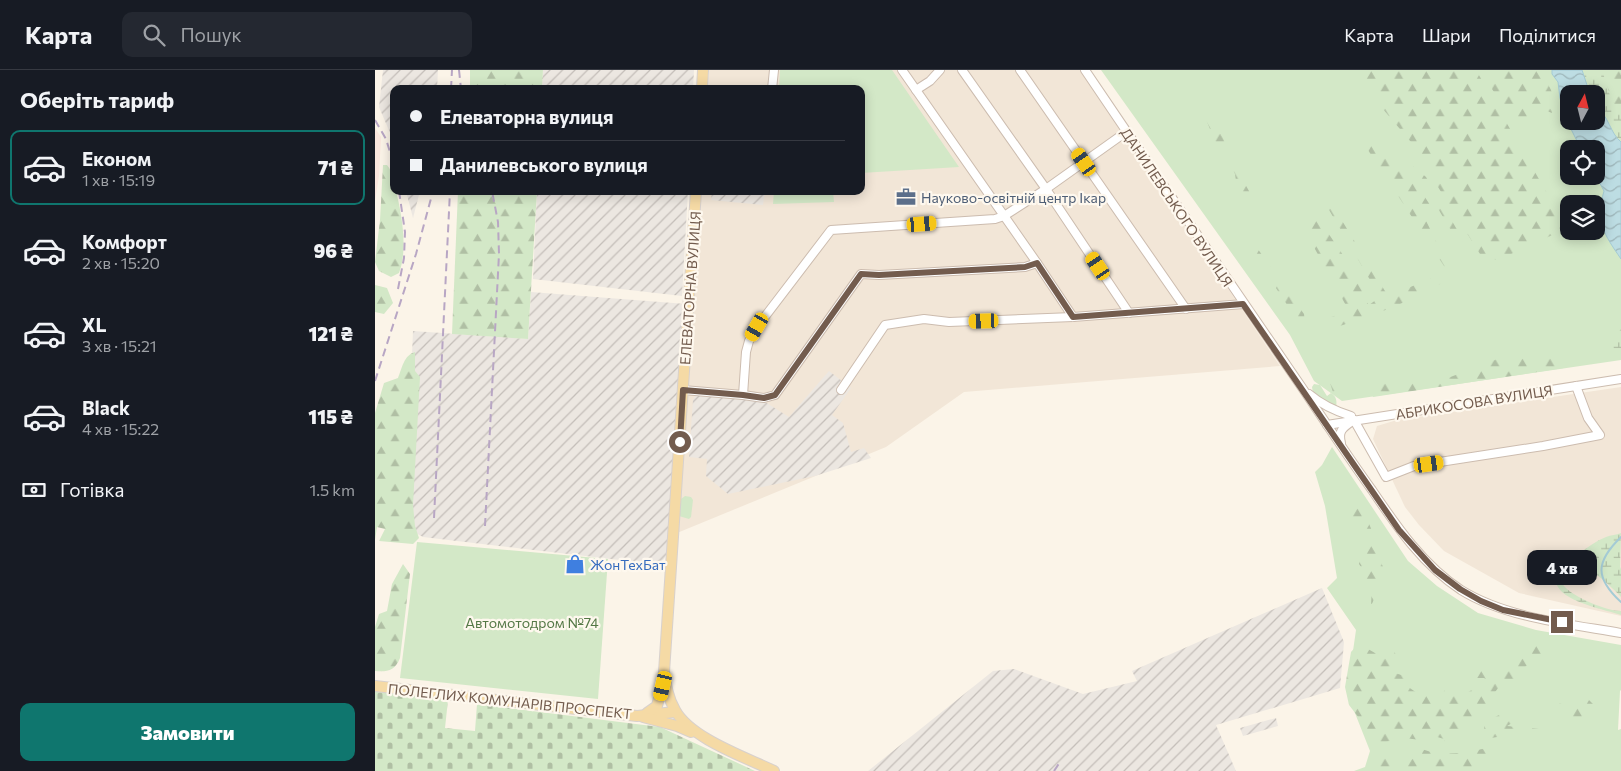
<!DOCTYPE html>
<html lang="uk">
<meta charset="utf-8">
<style>
body{margin:0;font-family:Commissioner,sans-serif;background:#242831;color:#f1f3f6;height:100vh;display:flex;flex-direction:column;font-size:19px;white-space:nowrap}
*{box-sizing:border-box;margin:0}
p{font-size:16px;color:#9ea1a6}
.icon{flex:none;width:28px;height:28px;fill:none;stroke:currentColor;stroke-width:2;stroke-linecap:round;stroke-linejoin:round}
.map{position:relative;flex:1;overflow:hidden}
.details{display:flex;flex-direction:column;background:#171b24;width:375px}
.details>*{flex:none}
.guide{position:absolute;left:15px;top:15px;width:475px;height:110px;border-radius:10px;box-shadow:0 2px 12px #0003;display:grid;align-content:center;height:110px;padding:0 20px;background:#171b24}
.needle{width:32px;rotate:7deg}
.buttons{position:absolute;left:1185px;top:15px;display:grid;gap:10px}
.buttons a{display:grid;place-items:center;width:45px;height:45px;border-radius:10px;background:#171b24;box-shadow:0 2px 12px #0003;font-size:25px}
.end{position:absolute;width:22px;height:22px;margin:-11px;border:6px solid #735c4e;background:#fff;box-shadow:0 0 0 2px #fff}
.from{border-radius:50%}
.bubble{position:absolute;height:35px;border-radius:10px;background:#171b24;box-shadow:0 2px 12px #0003;font-size:16px;font-weight:800;line-height:35px;text-align:center}
.car{position:absolute;width:15px;height:30px;margin:-15px -8px;border-radius:6px;box-shadow:0 0 4px 1px #0007;background:linear-gradient(#f5c518 24%,#345 0 40%,#f5c518 0 76%,#345 0 86%,#f5c518 0)}
.guide b{display:flex;align-items:center;gap:18px;height:48px;font-size:19px}
.guide b+b{border-top:1px solid #363941}
.guide i{width:12px;height:12px;background:#f1f3f6}
ul{padding:0;list-style:none}
li{display:flex;align-items:center;gap:15px;height:75px;margin:0 10px 8px;padding:0 10px;border:2px solid transparent;border-radius:10px}
li div{flex:1}
li b{display:block;font-size:19px}
li em{font-style:normal;font-weight:800}
li.on{border-color:#0f766e}
li>.icon{width:45px;height:45px;stroke-width:1.5}
h2{padding:0 20px;font-size:22px;line-height:60px}
.pay{display:flex;align-items:center;gap:12px;height:55px;padding:0 20px;font-size:19px}
.pay p{margin-inline-start:auto}
.cta{display:flex;gap:10px;margin-top:auto;padding:10px 20px}
.cta a{flex:1;height:58px;border-radius:10px;background:#0f766e;color:#fff;font-size:20px;font-weight:800;line-height:58px;text-align:center}
header{display:flex;align-items:center;gap:30px;box-sizing:border-box;height:70px;padding:0 25px;background:#171b24;border-bottom:1px solid #363941}
header strong{font-size:24px}
nav{display:flex;gap:28px;margin-inline-start:auto;font-size:18px}
.search{width:350px;height:45px;background:#242831;display:flex;align-items:center;gap:12px;box-sizing:border-box;padding:0 18px;border-radius:10px;color:#9ea1a6;font-size:19px}
main{display:flex;flex:1;min-height:0}
.map>svg:first-child{display:block}
.residential{fill:#f2e6d7}
.commercial{fill:#fae6dd}
.industrial{fill:url(#industrial-furrows)}
.green{fill:#d3e8c7;fill-rule:evenodd}
.forest{fill:url(#forest-firs)}
.wetland{fill:url(#wetland-marsh)}
.cemetery{fill:url(#cemetery-stones)}
.water{fill:url(#water-waves);stroke:#a4cbd5}
.lines{fill:none;stroke-linecap:round;stroke-linejoin:round}
.stream{stroke:#a4cbd5;stroke-width:2}
.minor-casing{stroke:#ccbcaf;stroke-width:10}
.major-casing{stroke:#d8d1cd;stroke-width:12}
.minor{stroke:#fff;stroke-width:8}
.major{stroke:#f5daa5;stroke-width:10}
.rail{stroke:#b8a6c4;stroke-width:2;stroke-dasharray:8 5;stroke-linecap:butt}
.route{stroke:#735c4e;stroke-width:6}
.labels{text-anchor:middle;dominant-baseline:central;stroke-width:4.5;stroke-linejoin:round;paint-order:stroke}
.service-label{font-size:14px;fill:#4e5e75;stroke:#fef8ee;text-anchor:start}
.street-label{font-size:14px;fill:#735c4e;stroke:#fef8ee}
.shop-label{font-size:14px;fill:#366cbe;stroke:#fef8ee;text-anchor:start}
.park-label{font-size:14px;fill:#547846;stroke:#fef8ee}
</style>
<header>
<strong>Карта</strong>
<div class="search"><svg class="icon" aria-label="search" viewBox="0 0 24 24"><circle cx="10" cy="10" r="6"/><path d="M15 15l6 6"/></svg>Пошук</div>
<nav><a>Карта</a><a>Шари</a><a>Поділитися</a></nav>
</header>
<main>
<section class="details">
<h2>Оберіть тариф</h2>
<ul>
<li class="on"><svg class="icon" aria-label="car" viewBox="0 0 24 24"><path d="M5 17H2v-5l4-1 3-4h7l3 4 3 1v5h-3M9 17h6M6 11h13"/><circle cx="7" cy="17" r="2"/><circle cx="17" cy="17" r="2"/></svg><div><b>Економ</b><p>1 хв · 15:19</p></div><em>71 ₴</em></li>
<li><svg class="icon" aria-label="car" viewBox="0 0 24 24"><path d="M5 17H2v-5l4-1 3-4h7l3 4 3 1v5h-3M9 17h6M6 11h13"/><circle cx="7" cy="17" r="2"/><circle cx="17" cy="17" r="2"/></svg><div><b>Комфорт</b><p>2 хв · 15:20</p></div><em>96 ₴</em></li>
<li><svg class="icon" aria-label="car" viewBox="0 0 24 24"><path d="M5 17H2v-5l4-1 3-4h7l3 4 3 1v5h-3M9 17h6M6 11h13"/><circle cx="7" cy="17" r="2"/><circle cx="17" cy="17" r="2"/></svg><div><b>XL</b><p>3 хв · 15:21</p></div><em>121 ₴</em></li>
<li><svg class="icon" aria-label="car" viewBox="0 0 24 24"><path d="M5 17H2v-5l4-1 3-4h7l3 4 3 1v5h-3M9 17h6M6 11h13"/><circle cx="7" cy="17" r="2"/><circle cx="17" cy="17" r="2"/></svg><div><b>Black</b><p>4 хв · 15:22</p></div><em>115 ₴</em></li>
</ul>
<div class="pay"><svg class="icon" aria-label="cash" viewBox="0 0 24 24"><path d="M3 7h18v10H3z"/><circle cx="12" cy="12" r="2"/></svg>Готівка<p>1.5 km</p></div>
<div class="cta"><a>Замовити</a></div>
</section>
<div class="map">
<svg width="1246" height="701" viewBox="0 0 1246 701">
<defs>
<pattern id="industrial-furrows" width="10" height="10" patternUnits="userSpaceOnUse" patternTransform="scale(1.25)"><rect width="10" height="10" fill="#ece7e1"/><path d="M-1 1l2-2M0 10L10 0M9 11l2-2" fill="none" stroke="#c4beb9"/></pattern>
<pattern id="forest-firs" width="22" height="20" patternUnits="userSpaceOnUse" patternTransform="scale(1.25)"><rect width="22" height="20" fill="#d3e8c7"/><path d="M5 1l3.5 6h-7zM16 11l3.5 6h-7z" fill="#b0bfa4"/></pattern>
<pattern id="wetland-marsh" width="20" height="14" patternUnits="userSpaceOnUse" patternTransform="scale(1.25)"><rect width="20" height="14" fill="#d3e8c7"/><path d="M1 5h8M5 5V1M11 12h8M15 12V8" fill="none" stroke="#b0bfa4"/></pattern>
<pattern id="cemetery-stones" width="16" height="16" patternUnits="userSpaceOnUse" patternTransform="scale(1.25)"><rect width="16" height="16" fill="#d3e8c7"/><path d="M2 7V4a2 2 0 0 1 4 0v3zM10 15v-3a2 2 0 0 1 4 0v3z" fill="#b0bfa4"/></pattern>
<pattern id="water-waves" width="16" height="10" patternUnits="userSpaceOnUse" patternTransform="scale(1.25)"><rect width="16" height="10" fill="#bddde3"/><path d="M0 5q4-4 8 0t8 0" fill="none" stroke="#9eb6ba"/></pattern>
</defs>
<rect width="100%" height="100%" fill="#fbf4e8"/>
<g class="residential">
<path d="M334 0H706L905 296 589 322 511 377 302 463 326 121H486V19H333Z"/>
<path d="M1246 317V546L1144 523 1069 481 1044 455 1030 437 998 369 1002 356 1022 350Z"/>
</g>
<path class="commercial" d="M0 58 6 67 4 106 0 131Z"/>
<g class="industrial">
<path d="M8 0H63L62 19H19V72L4 37Z"/>
<path d="M168 0H319L318 19H167Z"/>
<path d="M31 121H45L38 148Z"/>
<path d="M162 121H313L307 226 158 209Z"/>
<path d="M337 121H390L388 135 336 130Z"/>
<path d="M156 222 311 234 293 482 289 489 285 492 279 494 48 467 39 462 30 453 38 261 153 269Z"/>
<path d="M454 301 476 318 457 345 468 353 476 382 489 378 496 388 440 406 353 424 331 406 332 389 314 387 318 330 321 324 384 328 414 347Z"/>
<path d="M947 518 969 572 965 618 841 655 861 701H493L618 601 639 599 708 624 762 611 757 601Z"/>
<path d="M901 648 903 656 868 666 865 658Z"/>
</g>
<g class="green">
<path d="M405 0H517L584 97 486 103V19H404Z"/>
<path d="M726 0H1246V290L967 331 939 311 915 265ZM1194 24H1221V51H1194ZM1194 79H1221V106H1194ZM1194 134H1221V161H1194Z"/>
<path d="M399 121H458L459 132 398 134Z"/>
<path d="M957 377 1033 491 1062 516 1103 543 1161 560 1246 575V620L1245 621 1243 660 1246 659V701H979L990 697 995 681 972 623 981 560 952 518 962 508 950 436 940 402 947 395Z"/>
<path d="M310 426 316 427 318 430 316 447 314 449 304 446 306 429Z"/>
<path d="M42 472 233 489 223 629 25 608Z"/>
</g>
<g class="forest">
<path d="M95 0H168L167 19H95Z"/>
<path d="M976 0H1101L1172 123 1186 153 1184 162 1123 190 1114 188 1105 184 1058 109 1056 90 1047 85 996 25 999 22 994 15 989 17Z"/>
<path d="M1109 0H1162C1174 15 1182 23 1177 43L1172 41C1161 48 1149 52 1137 49L1117 19V10Z"/>
<path d="M1223 0H1246V45L1236 29 1228 3Z"/>
<path d="M830 47C842 55 850 69 853 82L845 83Z"/>
<path d="M1003 72 1015 88 1026 90 1055 135 1047 142 1067 184 1071 199 991 77 993 74H997L1001 80Z"/>
<path d="M857 91 874 121 876 130H872L861 111 860 104 854 92Z"/>
<path d="M8 95H12C18 102 19 112 19 121H21C27 145 33 180 24 203L16 207 4 201 0 192 5 150Z"/>
<path d="M1038 96 1051 107 1084 163 1095 187 1088 181Z"/>
<path d="M83 121H162L153 269 77 264Z"/>
<path d="M955 131 1013 226 1065 205 1069 201 1070 209 1065 214 1019 237 948 262 945 255 956 247 974 241 929 159 933 152 943 148 972 191 992 225 989 229 994 235 1005 227 950 133Z"/>
<path d="M875 175H880L897 199 902 197 905 211 929 244 930 253 922 250 901 218 903 214 898 207H892L891 198Z"/>
<path d="M0 215 12 218 18 233 9 244 0 242Z"/>
<path d="M40 282V301L45 307 38 435 40 456 44 468 38 474 4 471 10 459 2 457 0 470V343L9 313 23 308C27 298 29 285 40 282Z"/>
<path d="M1182 282 1189 298 998 327 993 316 1002 311 1039 313 1065 311 1125 288 1158 289Z"/>
<path d="M954 302 977 319 973 322 965 319 958 322 955 313V307L952 304Z"/>
<path d="M939 314 945 315 952 326 956 323C962 327 962 331 961 339 952 334 938 329 937 317Z"/>
<path d="M980 431 992 449 1000 468 1003 486 1009 499 1003 520 996 536 997 515 992 521 991 540 987 535 990 516 988 500 984 494 987 482 990 477 989 467C981 458 975 446 975 434Z"/>
<path d="M28 494 35 504 25 588C20 601 12 602 0 601V557L4 544 12 541 17 514Z"/>
<path d="M1162 573 1175 587 1165 588 1148 598 1146 608C1141 610 1132 610 1128 614 1115 623 1116 636 1108 647 1098 659 1083 663 1077 676H1071L1069 669 1059 666 1046 670 1029 668 997 675 994 661 974 635 970 617 976 582 983 574 986 588 993 579 1007 587 1019 576 1021 589 1016 602 1030 606 1029 614 1042 623V620L1059 619V636L1064 632 1070 619 1086 626 1104 616 1110 608H1100L1088 612 1082 603 1097 598 1118 603 1131 594 1149 588Z"/>
<path d="M1208 624 1218 634 1224 643 1217 648 1194 651 1179 643 1180 637 1176 632 1192 635 1194 642 1201 634V630Z"/>
<path d="M1136 642 1139 648 1137 653 1132 656 1164 659 1160 661 1103 670 1109 660 1110 652 1124 645 1128 647Z"/>
<path d="M1118 677 1109 693 1113 701H1081L1080 693 1072 695 1065 699 1066 701H1006L1000 685 1007 684 1014 693 1026 696 1039 688 1050 689 1043 678 1063 684 1086 683Z"/>
</g>
<g class="wetland">
<path d="M1207 0H1223L1228 3 1236 29 1246 45V72C1235 63 1234 46 1221 37V24H1214Z"/>
<path d="M1246 259V287L1236 284 1231 278Z"/>
<path d="M1246 463 1245 497 1246 499V527C1237 517 1208 490 1194 493 1188 495 1186 500 1185 505 1185 509 1186 513 1189 516 1198 527 1232 541 1246 541V545C1231 540 1191 532 1183 517 1173 500 1193 490 1205 483 1213 477 1221 471 1231 467 1236 465 1241 465 1246 463Z"/>
</g>
<path class="cemetery" d="M0 621 73 630 70 658 100 661 102 634 285 657 380 701H0Z"/>
<path class="water" d="M1177 0H1207L1215 24H1194V51H1221V37C1234 46 1235 63 1246 72V189C1229 164 1220 152 1229 121L1221 106V79H1208L1205 77 1190 47 1185 28 1183 12 1177 4Z"/>
<g class="lines">
<path class="stream" d="M1246 467C1220 492 1220 508 1246 532"/>
<defs>
<g id="minor">
<path d="M527 0 662 193 698 247"/>
<path d="M587 0 671 119 754 243"/>
<path d="M645 0 811 239"/>
<path d="M710 0C782 107 856 213 928 319 951 353 973 387 997 420 1022 457 1048 495 1086 520 1131 548 1194 554 1246 563"/>
<path d="M397 19 399 0"/>
<path d="M541 20 555 11 565 0"/>
<path d="M308 320 368 325 389 328 400 325 486 204 504 205 650 197 662 193"/>
<path d="M466 320 510 255 549 249 574 252 698 247 869 234"/>
<path d="M934 324C947 335 960 341 976 346"/>
<path d="M368 325 371 282 374 271 382 257 456 160 620 149 629 146 671 119 751 62"/>
<path d="M979 350 1011 407 1039 396 1168 376 1225 365 1213 348 1201 316"/>
<path d="M952 355 1246 309"/>
<path d="M966 373C963 362 967 358 976 352"/>
</g>
<g id="major">
<path d="M327 19 328 0"/>
<path d="M321 121 289 602C291 615 293 628 300 640 315 668 370 687 399 701"/>
<path d="M0 616 262 646 300 642"/>
<path d="M272 643 282 636 288 611"/>
<path d="M268 647 302 656 316 662"/>
</g>
</defs>
<use href="#minor" class="minor-casing"/>
<use href="#major" class="major-casing"/>
<use href="#minor" class="minor"/>
<use href="#major" class="major"/>
<g class="rail">
<path d="M84 0 86 19"/>
<path d="M76 19 77 0"/>
<path d="M0 50 11 69 19 95"/>
<path d="M23 219 29 188 30 162 24 121"/>
<path d="M0 311 41 184 58 121"/>
<path d="M59 448 75 121"/>
<path d="M110 456 124 184 123 152 117 121"/>
<path d="M679 701 685 692"/>
</g>
</g>
<g class="lines">
<path class="route" d="M305 372 308 320 368 325 389 328 400 325 486 204 504 205 650 197 662 193 698 247 868 234 1024 460 1060 500 1085 519 1106 531 1128 540 1187 552"/>
</g>
<defs>
<symbol id="office-bare" viewBox="-9 -9 18 18"><path d="M-6-3h4V-5.5h4V-3h4V5H-6ZM-1-4.5V-3h2v-1.5ZM-6 0V1H6V0Z" fill="#5c6f8a" stroke="#fef8ee" stroke-width="2.5" paint-order="stroke"/></symbol>
<symbol id="shop-bare" viewBox="-9 -9 18 18"><path d="M-5-2.5h2.3a2.7 3.5 0 0 1 5.4 0H5L5.5 6h-11ZM-1.5-2.5h3a1.5 2.3 0 0 0-3 0Z" fill="#3f7fe0" stroke="#fef8ee" stroke-width="2.5" paint-order="stroke"/></symbol>
</defs>
<g fill-rule="evenodd">
<use href="#office-bare" x="517" y="113" width="28" height="28"/>
<use href="#shop-bare" x="186" y="480" width="28" height="28"/>
</g>
<g class="labels">
<g class="service-label">
<text x="546" y="127">Науково-освітній центр Ікар</text>
</g>
<g class="street-label">
<text transform="translate(802 137) rotate(56)">ДАНИЛЕВСЬКОГО ВУЛИЦЯ</text>
<text transform="translate(315 218) rotate(-86)">ЕЛЕВАТОРНА ВУЛИЦЯ</text>
<text transform="translate(1099 332) rotate(-9)">АБРИКОСОВА ВУЛИЦЯ</text>
<text transform="translate(135 631) rotate(6)">ПОЛЕГЛИХ КОМУНАРІВ ПРОСПЕКТ</text>
</g>
<g class="shop-label">
<text x="215" y="494">ЖонТехБат</text>
</g>
<g class="park-label">
<text x="157" y="552">Автомотодром №74</text>
</g>
</g>
</svg>
<div class="buttons">
<a><svg class="needle" viewBox="-14 -14 28 28"><path d="M0-13l5 13h-10z" fill="#e53935"/><path d="M0 13l5-13h-10z" fill="#9ea1a6"/></svg></a>
<a><svg class="icon" aria-label="locate" viewBox="0 0 24 24"><circle cx="12" cy="12" r="6"/><path d="M12 2v4M12 18v4M2 12h4M18 12h4"/></svg></a>
<a><svg class="icon" aria-label="layers" viewBox="0 0 24 24"><path d="M12 4l9 5-9 5-9-5zM3 14l9 5 9-5"/></svg></a>
</div>
<i class="end from" style="left:305px;top:372px"></i>
<i class="end" style="left:1187px;top:552px"></i>
<div class="bubble" style="left:1152px;top:480px;width:70px">4 хв</div>
<i class="car" style="left:709px;top:92px;rotate:325deg"></i>
<i class="car" style="left:547px;top:154px;rotate:86deg"></i>
<i class="car" style="left:723px;top:196px;rotate:326deg"></i>
<i class="car" style="left:609px;top:251px;rotate:268deg"></i>
<i class="car" style="left:382px;top:257px;rotate:210deg"></i>
<i class="car" style="left:1054px;top:394px;rotate:82deg"></i>
<i class="car" style="left:288px;top:616px;rotate:193deg"></i>
<div class="guide">
<b><i class="from"></i>Елеваторна вулиця</b>
<b><i></i>Данилевського вулиця</b>
</div>
</div>
</main>
